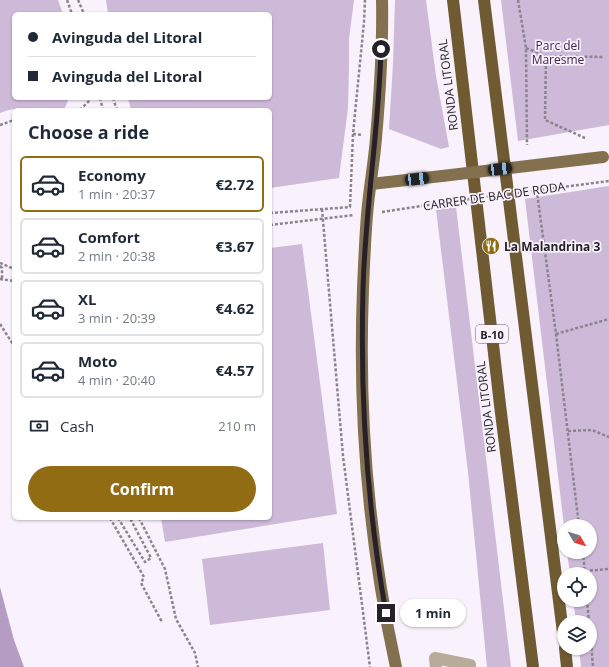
<!DOCTYPE html>
<meta charset="utf-8">
<style>
body{margin:0;font-family:"Open Sans",sans-serif;background:#f2f2f3;color:#1f2937;height:100vh;display:flex;flex-direction:column;font-size:15px;white-space:nowrap}
*{box-sizing:border-box;margin:0}
p{font-size:13px;color:#747a83}
.icon{flex:none;width:22px;height:22px;fill:none;stroke:currentColor;stroke-width:2;stroke-linecap:round;stroke-linejoin:round}
.map{position:relative;flex:1;overflow:hidden}
.panel{position:absolute;left:12px;top:108px;width:260px;height:412px;display:flex;flex-direction:column;background:#fff;border-radius:6px;box-shadow:0 1px 3px #0004}
.panel>*{flex:none}
.hud{position:absolute;left:12px;top:12px;width:260px;height:88px;border-radius:6px;box-shadow:0 1px 3px #0004;display:grid;align-content:center;height:88px;padding:0 16px;background:#fff}
.needle{width:26px;rotate:128deg}
.fabs{position:absolute;left:557px;top:519px;display:grid;gap:8px}
.fabs a{display:grid;place-items:center;width:40px;height:40px;border-radius:50%;background:#fff;box-shadow:0 1px 3px #0004;font-size:20px}
.end{position:absolute;width:18px;height:18px;margin:-9px;border:5px solid #262029;background:#fff;box-shadow:0 0 0 2px #fff}
.from{border-radius:50%}
.bubble{position:absolute;height:28px;border-radius:14px;background:#fff;box-shadow:0 1px 3px #0004;font-size:13px;font-weight:700;line-height:28px;text-align:center}
.car{position:absolute;width:12px;height:24px;margin:-12px -6px;border-radius:5px;box-shadow:0 0 3px 1px #0007;background:linear-gradient(#222 24%,#8ab4d8 0 40%,#222 0 76%,#8ab4d8 0 86%,#222 0)}
.hud b{display:flex;align-items:center;gap:14px;height:38px;font-size:15px}
.hud b+b{border-top:1px solid #e0e1e3}
.hud i{width:10px;height:10px;background:#1f2937}
ul{padding:0;list-style:none}
li{display:flex;align-items:center;gap:12px;height:56px;margin:0 8px 6px;padding:0 8px;border:2px solid #e0e1e3;border-radius:6px}
li div{flex:1}
li b{display:block;font-size:15px}
li em{font-style:normal;font-weight:700}
li.active{border-color:#926c13}
li>.icon{width:36px;height:36px;stroke-width:1.5}
h2{padding:0 16px;font-size:18px;line-height:48px}
.pay{display:flex;align-items:center;gap:10px;height:44px;padding:0 16px;font-size:15px}
.pay p{margin-inline-start:auto}
.cta{display:flex;gap:8px;margin-top:auto;padding:8px 16px}
.cta a{flex:1;height:46px;border-radius:24px;background:#926c13;color:#fff;font-size:16px;font-weight:700;line-height:46px;text-align:center}
.map>svg:first-child{display:block}
.green{fill:#cdb9d8}
.water{fill:#b59cc3}
.lines{fill:none;stroke-linecap:round;stroke-linejoin:round}
.path{stroke:#8b848e;stroke-width:2.5;stroke-dasharray:3 2;stroke-linecap:butt}
.minor{stroke:#b7ac9a;stroke-width:12}
.major{stroke:#82704e;stroke-width:12}
.highway{stroke:#6f5a32;stroke-width:12}
.path-bridge{stroke:#8b848e;stroke-width:2.5;stroke-dasharray:3 2;stroke-linecap:butt}
.major-bridge{stroke:#82704e;stroke-width:12}
.route{stroke:#262029;stroke-width:5}
.labels{text-anchor:middle;dominant-baseline:central;stroke-width:3.5;stroke-linejoin:round;paint-order:stroke}
.shield{fill:#f9f2fc;stroke:#655f68;stroke-width:1}
.shield-label{font-size:11px;font-weight:bold;fill:#262029}
.park-label{font-size:12px;fill:#442254;stroke:#f9f2fc}
.street-label{font-size:12px;fill:#262029;stroke:#f9f2fc}
.poi-label{font-size:12px;font-weight:bold;fill:#262029;stroke:#f9f2fc;text-anchor:start}
</style>
<div class="map">
<svg width="609" height="667" viewBox="0 0 609 667">
<rect width="100%" height="100%" fill="#f9f2fc"/>
<g class="green">
<path d="M0 0H58L63 14H14V98H69L64 110C42 110 21 104 0 113Z"/>
<path d="M106 0H354L349 39V68L348 108 339 178 270 188V110H131L128 98H270V14H108Z"/>
<path d="M395 0H426L436 76 449 147 441 149 389 129 393 64Z"/>
<path d="M501 0H609V125L518 141Z"/>
<path d="M609 186V667H581L579 648H590V622H576L573 600H590V574H570L567 552H590V526H564L525 199Z"/>
<path d="M456 207 511 667H487L468 472 436 209Z"/>
<path d="M302 244 337 514 165 542 161 518H270V248Z"/>
<path d="M323 543 330 610 210 625 202 559Z"/>
</g>
<path class="water" d="M0 587 14 640 24 667H0Z"/>
<g class="lines">
<g class="path">
<path d="M67 0 72 14"/>
<path d="M78 0 84 14"/>
<path d="M518 0 526 48 527 145"/>
<path d="M526 48 546 56 604 57"/>
<path d="M546 56 545 120 585 138"/>
<path d="M100 98 103 110"/>
<path d="M113 98 117 110"/>
<path d="M80 110 92 98"/>
<path d="M0 125 14 120"/>
<path d="M353 134 363 135"/>
<path d="M536 185 556 334 579 526"/>
<path d="M350 207 353 134 364 22 365 0"/>
<path d="M322 209 343 456 370 667"/>
<path d="M382 212 447 202"/>
<path d="M270 213 351 207"/>
<path d="M270 225 354 215"/>
<path d="M0 263 14 269"/>
<path d="M0 266 2 268V280"/>
<path d="M0 279 14 281"/>
<path d="M0 324 14 346"/>
<path d="M556 334 609 319"/>
<path d="M568 431 592 430 609 437"/>
<path d="M110 518 144 577 141 583 162 622"/>
<path d="M118 518 145 562 151 558 130 518"/>
<path d="M139 518 165 569 176 619 195 653 198 667"/>
<path d="M583 552 585 574"/>
<path d="M585 571 609 569"/>
<path d="M587 600 589 622"/>
<path d="M590 628 593 667"/>
</g>
<path class="minor" d="M436 667 435 658 470 665V667"/>
<g class="major">
<path d="M382 0C383 46 380 92 376 138 374 164 369 189 367 215 365 239 364 264 363 289 358 415 369 544 396 667"/>
<path d="M371 184 442 176"/>
</g>
<g class="highway">
<path d="M453 0 500 405 533 667"/>
<path d="M484 0 564 641"/>
<path d="M565 648 567 667"/>
</g>
<path class="path-bridge" d="M447 202 609 181"/>
<path class="major-bridge" d="M442 176 603 157"/>
</g>
<g class="lines">
<path class="route" d="M381 49C379 129 365 209 363 290 360 398 367 506 386 613"/>
</g>
<defs>
<symbol id="restaurant-disc" viewBox="-11 -11 22 22"><circle r="9.5" fill="#926c13" stroke="#f9f2fc"/><path d="M-5-6h1v4h1v-4h1v4h1v-4h1v5L-1.5 .5V6h-2V.5L-5-1ZM5-6V6H3V1.5H1.5Q1.5-4 5-6Z" fill="#fff"/></symbol>
</defs>
<g fill-rule="evenodd">
<use href="#restaurant-disc" x="481" y="236" width="20" height="20"/>
</g>
<g class="labels">
<rect class="shield" x="476" y="325" width="32" height="18" rx="3"/>
<g class="shield-label">
<text x="492" y="334">B-10</text>
</g>
<g class="park-label">
<text x="558" y="45">Parc del<tspan x="558" dy="14">Maresme</tspan></text>
</g>
<g class="street-label">
<text transform="translate(448 85) rotate(-97)">RONDA LITORAL</text>
<text transform="translate(494 196) rotate(-8)">CARRER DE BAC DE RODA</text>
<text transform="translate(486 407) rotate(-97)">RONDA LITORAL</text>
</g>
<g class="poi-label">
<text x="504" y="246">La Malandrina 3</text>
</g>
</g>
</svg>
<div class="fabs">
<a><svg class="needle" viewBox="-14 -14 28 28"><path d="M0-13l5 13h-10z" fill="#e53935"/><path d="M0 13l5-13h-10z" fill="#747a83"/></svg></a>
<a><svg class="icon" aria-label="locate" viewBox="0 0 24 24"><circle cx="12" cy="12" r="6"/><path d="M12 2v4M12 18v4M2 12h4M18 12h4"/></svg></a>
<a><svg class="icon" aria-label="layers" viewBox="0 0 24 24"><path d="M12 4l9 5-9 5-9-5zM3 14l9 5 9-5"/></svg></a>
</div>
<i class="end from" style="left:381px;top:49px"></i>
<i class="end" style="left:386px;top:613px"></i>
<div class="bubble" style="left:400px;top:599px;width:66px">1 min</div>
<i class="car" style="left:500px;top:169px;rotate:83deg"></i>
<i class="car" style="left:417px;top:179px;rotate:83deg"></i>
<div class="hud">
<b><i class="from"></i>Avinguda del Litoral</b>
<b><i></i>Avinguda del Litoral</b>
</div>
<section class="panel">
<h2>Choose a ride</h2>
<ul>
<li class="active"><svg class="icon" aria-label="car" viewBox="0 0 24 24"><path d="M5 17H2v-5l4-1 3-4h7l3 4 3 1v5h-3M9 17h6M6 11h13"/><circle cx="7" cy="17" r="2"/><circle cx="17" cy="17" r="2"/></svg><div><b>Economy</b><p>1 min · 20:37</p></div><em>€2.72</em></li>
<li><svg class="icon" aria-label="car" viewBox="0 0 24 24"><path d="M5 17H2v-5l4-1 3-4h7l3 4 3 1v5h-3M9 17h6M6 11h13"/><circle cx="7" cy="17" r="2"/><circle cx="17" cy="17" r="2"/></svg><div><b>Comfort</b><p>2 min · 20:38</p></div><em>€3.67</em></li>
<li><svg class="icon" aria-label="car" viewBox="0 0 24 24"><path d="M5 17H2v-5l4-1 3-4h7l3 4 3 1v5h-3M9 17h6M6 11h13"/><circle cx="7" cy="17" r="2"/><circle cx="17" cy="17" r="2"/></svg><div><b>XL</b><p>3 min · 20:39</p></div><em>€4.62</em></li>
<li><svg class="icon" aria-label="car" viewBox="0 0 24 24"><path d="M5 17H2v-5l4-1 3-4h7l3 4 3 1v5h-3M9 17h6M6 11h13"/><circle cx="7" cy="17" r="2"/><circle cx="17" cy="17" r="2"/></svg><div><b>Moto</b><p>4 min · 20:40</p></div><em>€4.57</em></li>
</ul>
<div class="pay"><svg class="icon" aria-label="cash" viewBox="0 0 24 24"><path d="M3 7h18v10H3z"/><circle cx="12" cy="12" r="2"/></svg>Cash<p>210 m</p></div>
<div class="cta"><a>Confirm</a></div>
</section>
</div>
